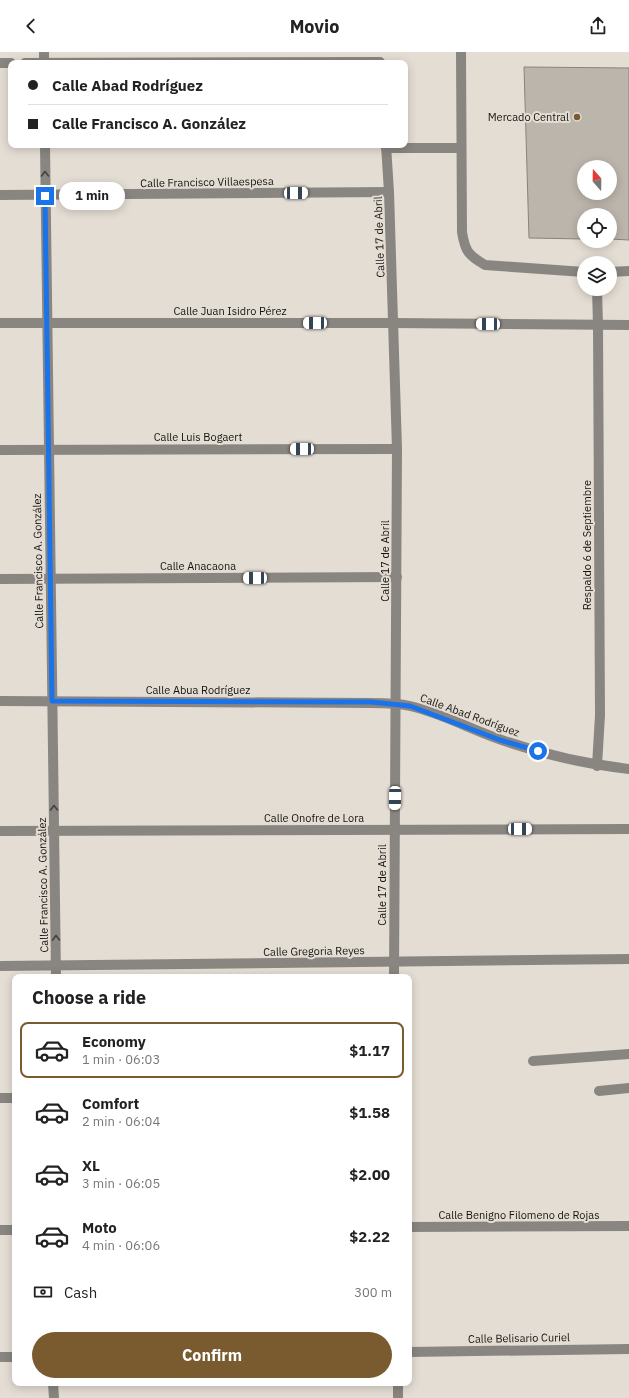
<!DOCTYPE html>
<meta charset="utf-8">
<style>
body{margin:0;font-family:"IBM Plex Sans",sans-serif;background:#f6f6f6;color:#222;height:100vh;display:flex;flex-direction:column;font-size:15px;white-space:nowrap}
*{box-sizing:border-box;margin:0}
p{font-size:13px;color:#767676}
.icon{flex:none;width:22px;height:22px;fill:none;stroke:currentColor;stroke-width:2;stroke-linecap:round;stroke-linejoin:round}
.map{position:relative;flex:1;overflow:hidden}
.side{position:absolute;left:12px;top:922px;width:400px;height:412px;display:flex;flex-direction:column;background:#fff;border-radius:8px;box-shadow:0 2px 10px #0003}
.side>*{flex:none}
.banner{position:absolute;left:8px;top:8px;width:400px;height:88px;border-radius:8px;box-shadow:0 2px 10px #0003;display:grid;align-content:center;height:88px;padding:0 20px;background:#fff}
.needle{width:26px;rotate:340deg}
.controls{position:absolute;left:577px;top:108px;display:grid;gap:8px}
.controls a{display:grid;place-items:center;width:40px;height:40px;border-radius:50%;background:#fff;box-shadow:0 2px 10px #0003;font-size:20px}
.end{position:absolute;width:18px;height:18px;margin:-9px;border:5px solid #1a73e8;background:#fff;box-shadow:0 0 0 2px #fff}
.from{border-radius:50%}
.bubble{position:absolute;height:28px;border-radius:14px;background:#fff;box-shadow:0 2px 10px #0003;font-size:13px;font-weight:700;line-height:28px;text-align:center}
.car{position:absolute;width:12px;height:24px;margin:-12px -6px;border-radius:5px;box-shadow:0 0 3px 1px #0007;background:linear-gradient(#fff 24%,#345 0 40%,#fff 0 76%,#345 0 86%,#fff 0)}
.banner b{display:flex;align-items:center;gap:14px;height:38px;font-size:15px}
.banner b+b{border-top:1px solid #e0e0e0}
.banner i{width:10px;height:10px;background:#222}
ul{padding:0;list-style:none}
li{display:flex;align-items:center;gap:12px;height:56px;margin:0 8px 6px;padding:0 12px;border:2px solid transparent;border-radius:8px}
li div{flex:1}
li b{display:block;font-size:15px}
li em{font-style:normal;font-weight:700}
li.current{border-color:#795b2f}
li>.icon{width:36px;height:36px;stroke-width:1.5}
h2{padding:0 20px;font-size:18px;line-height:48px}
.pay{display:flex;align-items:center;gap:10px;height:44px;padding:0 20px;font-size:15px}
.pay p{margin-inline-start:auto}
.action{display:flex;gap:8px;margin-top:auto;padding:8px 20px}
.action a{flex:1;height:46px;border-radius:24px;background:#795b2f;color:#fff;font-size:16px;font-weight:700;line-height:46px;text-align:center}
header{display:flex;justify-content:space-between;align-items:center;height:52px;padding:0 20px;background:#fff;font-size:18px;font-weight:700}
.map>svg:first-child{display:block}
.building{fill:#bcb5ac;stroke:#8a837b;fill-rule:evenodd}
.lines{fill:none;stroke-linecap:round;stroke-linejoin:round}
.service{stroke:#898682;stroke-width:10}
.minor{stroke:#898682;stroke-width:10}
.oneway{stroke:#43413e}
.route{stroke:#1a73e8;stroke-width:5}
.poi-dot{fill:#795b2f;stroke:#e4ddd4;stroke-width:1.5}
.labels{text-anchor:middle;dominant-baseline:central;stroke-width:4;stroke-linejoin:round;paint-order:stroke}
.poi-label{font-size:11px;fill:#151310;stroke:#e4ddd4;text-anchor:end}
.street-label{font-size:11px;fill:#151310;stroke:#e4ddd4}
</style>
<header><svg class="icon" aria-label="back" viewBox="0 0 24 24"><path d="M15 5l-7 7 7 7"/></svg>Movio<svg class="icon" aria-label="share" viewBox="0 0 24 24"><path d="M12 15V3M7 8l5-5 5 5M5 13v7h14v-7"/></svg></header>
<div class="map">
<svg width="629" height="1346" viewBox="0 0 629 1346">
<rect width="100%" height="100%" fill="#e4ddd4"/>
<path class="building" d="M524 15 629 16V188L610 187V163H584V187L529 186ZM584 115H610V141H584Z"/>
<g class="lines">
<g class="service">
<path d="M461 0 462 180C465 199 468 203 485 213L584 220"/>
<path d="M386 96H460"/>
<path d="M610 220 629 219"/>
<path d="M597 237 598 273"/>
<path d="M599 1039 629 1036"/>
</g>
<g class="minor">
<path d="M44 0V11"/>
<path d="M0 11H11"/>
<path d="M25 11 380 10"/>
<path d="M45 93 56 925"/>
<path d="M386 93 389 140 397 397 394 925"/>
<path d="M0 143 389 140"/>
<path d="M0 271H394L629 273"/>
<path d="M0 398 397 397"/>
<path d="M0 527 397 525"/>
<path d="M0 649 371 651C384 651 397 651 410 654 441 661 470 677 499 687 541 702 585 712 629 717"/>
<path d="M597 714 600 663 598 273"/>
<path d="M0 779 629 777"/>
<path d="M0 914 629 907"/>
<path d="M533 1009 629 1002"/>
<path d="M0 1046H15"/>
<path d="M409 1175 629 1174"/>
<path d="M0 1178H15"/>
<path d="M409 1300 629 1297"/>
<path d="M0 1305H15"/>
<path d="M53 1331 54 1346"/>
<path d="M398 1331V1346"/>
</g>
</g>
<defs><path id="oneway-chevron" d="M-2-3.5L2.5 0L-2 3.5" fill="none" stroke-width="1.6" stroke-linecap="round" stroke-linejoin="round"/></defs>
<g class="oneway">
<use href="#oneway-chevron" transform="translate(45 122) rotate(-91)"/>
<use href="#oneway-chevron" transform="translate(54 756) rotate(-91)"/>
<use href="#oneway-chevron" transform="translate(56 886) rotate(-91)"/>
</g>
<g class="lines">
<path class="route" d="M45 144 52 649 371 650 410 654 500 688 538 699"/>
</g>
<circle class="poi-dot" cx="577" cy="65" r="4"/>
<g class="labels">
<g class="poi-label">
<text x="569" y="65">Mercado Central</text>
</g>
<g class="street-label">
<text transform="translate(207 130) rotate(-1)">Calle Francisco Villaespesa</text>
<text transform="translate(379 185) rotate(-92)">Calle 17 de Abril</text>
<text x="230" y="259">Calle Juan Isidro Pérez</text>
<text x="198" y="385">Calle Luis Bogaert</text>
<text transform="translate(587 493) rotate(-90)">Respaldo 6 de Septiembre</text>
<text transform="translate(38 509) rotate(-91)">Calle Francisco A. González</text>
<text transform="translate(385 509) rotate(-90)">Calle 17 de Abril</text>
<text x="198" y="514">Calle Anacaona</text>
<text x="198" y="638">Calle Abua Rodríguez</text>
<text transform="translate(470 663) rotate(20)">Calle Abad Rodríguez</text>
<text x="314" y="766">Calle Onofre de Lora</text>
<text transform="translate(43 833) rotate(-91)">Calle Francisco A. González</text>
<text transform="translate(382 833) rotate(-90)">Calle 17 de Abril</text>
<text transform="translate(314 899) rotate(-1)">Calle Gregoria Reyes</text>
<text x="519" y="1163">Calle Benigno Filomeno de Rojas</text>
<text transform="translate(519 1286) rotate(-1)">Calle Belisario Curiel</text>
</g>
</g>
</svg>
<div class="controls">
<a><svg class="needle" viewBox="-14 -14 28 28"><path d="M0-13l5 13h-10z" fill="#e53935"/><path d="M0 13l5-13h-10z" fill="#767676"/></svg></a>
<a><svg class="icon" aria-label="locate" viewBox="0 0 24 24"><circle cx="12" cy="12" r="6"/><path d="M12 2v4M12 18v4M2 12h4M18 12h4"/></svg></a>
<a><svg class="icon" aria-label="layers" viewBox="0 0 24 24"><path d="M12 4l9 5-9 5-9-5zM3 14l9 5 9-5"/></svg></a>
</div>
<i class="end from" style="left:538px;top:699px"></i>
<i class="end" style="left:45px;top:144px"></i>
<div class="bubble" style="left:59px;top:130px;width:66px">1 min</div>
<i class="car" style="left:296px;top:141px;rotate:89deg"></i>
<i class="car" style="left:315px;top:271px;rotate:270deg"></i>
<i class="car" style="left:488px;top:272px;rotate:271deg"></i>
<i class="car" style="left:302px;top:397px;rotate:270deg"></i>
<i class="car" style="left:255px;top:526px;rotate:270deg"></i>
<i class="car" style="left:395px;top:746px;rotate:181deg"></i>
<i class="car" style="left:520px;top:777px;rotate:90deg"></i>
<div class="banner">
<b><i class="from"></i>Calle Abad Rodríguez</b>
<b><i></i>Calle Francisco A. González</b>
</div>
<section class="side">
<h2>Choose a ride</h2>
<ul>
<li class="current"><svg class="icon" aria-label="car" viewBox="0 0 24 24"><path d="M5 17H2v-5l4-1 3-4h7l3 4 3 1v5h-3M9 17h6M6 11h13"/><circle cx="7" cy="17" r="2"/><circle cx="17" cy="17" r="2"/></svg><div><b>Economy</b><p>1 min · 06:03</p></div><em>$1.17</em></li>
<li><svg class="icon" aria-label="car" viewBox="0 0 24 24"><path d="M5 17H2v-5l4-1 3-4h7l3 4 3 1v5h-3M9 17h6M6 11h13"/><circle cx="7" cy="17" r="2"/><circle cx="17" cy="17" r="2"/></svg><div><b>Comfort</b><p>2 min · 06:04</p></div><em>$1.58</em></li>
<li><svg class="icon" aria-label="car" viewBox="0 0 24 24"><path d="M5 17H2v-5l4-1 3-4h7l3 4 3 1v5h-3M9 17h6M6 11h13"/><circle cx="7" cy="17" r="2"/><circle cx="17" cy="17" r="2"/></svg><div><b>XL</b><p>3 min · 06:05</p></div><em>$2.00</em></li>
<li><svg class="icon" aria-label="car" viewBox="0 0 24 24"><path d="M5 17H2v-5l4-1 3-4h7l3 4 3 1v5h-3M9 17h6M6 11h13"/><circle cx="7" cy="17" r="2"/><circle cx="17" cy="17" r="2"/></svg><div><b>Moto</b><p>4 min · 06:06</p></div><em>$2.22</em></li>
</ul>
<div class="pay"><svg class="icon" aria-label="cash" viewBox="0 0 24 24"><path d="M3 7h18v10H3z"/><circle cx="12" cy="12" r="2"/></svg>Cash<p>300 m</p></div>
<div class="action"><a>Confirm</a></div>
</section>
</div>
